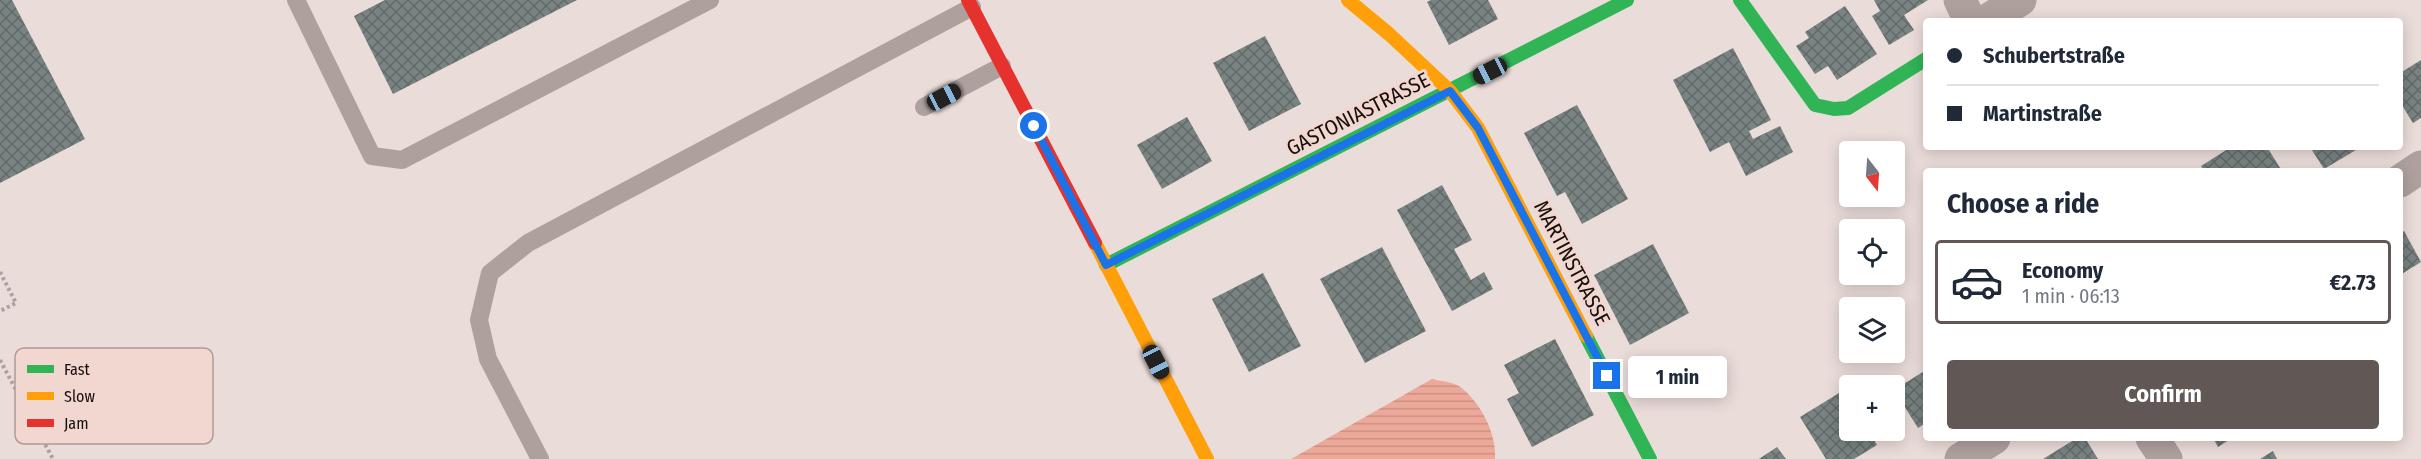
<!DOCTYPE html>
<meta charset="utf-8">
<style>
body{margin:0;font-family:"Fira Sans Condensed",sans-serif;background:#f6f6f7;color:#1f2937;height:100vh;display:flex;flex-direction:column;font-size:22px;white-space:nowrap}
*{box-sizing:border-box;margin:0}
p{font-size:20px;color:#747a83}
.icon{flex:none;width:33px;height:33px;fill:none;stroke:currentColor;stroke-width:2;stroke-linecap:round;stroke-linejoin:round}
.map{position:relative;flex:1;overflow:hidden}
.sheet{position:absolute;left:1923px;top:168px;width:480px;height:273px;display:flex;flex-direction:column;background:#fff;border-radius:6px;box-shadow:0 3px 15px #0003}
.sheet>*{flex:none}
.top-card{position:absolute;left:1923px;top:18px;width:480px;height:132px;border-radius:6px;box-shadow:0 3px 15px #0003;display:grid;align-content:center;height:132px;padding:0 24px;background:#fff}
.needle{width:39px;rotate:163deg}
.buttons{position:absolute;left:1839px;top:141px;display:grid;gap:12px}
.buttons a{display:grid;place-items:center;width:66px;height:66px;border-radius:6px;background:#fff;box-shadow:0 3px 15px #0003;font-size:30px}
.end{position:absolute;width:27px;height:27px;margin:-14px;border:8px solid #1a73e8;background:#fff;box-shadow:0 0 0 3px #fff}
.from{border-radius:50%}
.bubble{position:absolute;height:42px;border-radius:6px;background:#fff;box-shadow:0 3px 15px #0003;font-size:20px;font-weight:700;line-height:42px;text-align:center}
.car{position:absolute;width:18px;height:36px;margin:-18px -9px;border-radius:8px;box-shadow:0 0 4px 2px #0007;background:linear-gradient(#222 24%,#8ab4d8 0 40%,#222 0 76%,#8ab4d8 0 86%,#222 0)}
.top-card b{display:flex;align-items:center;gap:21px;height:57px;font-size:22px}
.top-card b+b{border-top:2px solid #e0e1e3}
.top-card i{width:15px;height:15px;background:#1f2937}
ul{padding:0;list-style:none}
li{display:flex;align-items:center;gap:18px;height:84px;margin:0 12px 9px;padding:0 12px;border:3px solid transparent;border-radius:6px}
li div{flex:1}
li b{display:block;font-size:22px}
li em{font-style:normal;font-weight:700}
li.active{border-color:#615754}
li>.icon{width:54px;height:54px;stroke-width:1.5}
h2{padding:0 24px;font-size:27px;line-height:72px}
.button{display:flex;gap:12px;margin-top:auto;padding:12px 24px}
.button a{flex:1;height:69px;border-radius:6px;background:#615754;color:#fff;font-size:24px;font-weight:700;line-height:69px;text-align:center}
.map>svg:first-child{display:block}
.water{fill:url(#water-rules)}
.building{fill:url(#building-cross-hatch)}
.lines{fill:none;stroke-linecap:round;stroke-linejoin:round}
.path{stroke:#ada19f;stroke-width:4;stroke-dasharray:3 3;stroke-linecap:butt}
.lane{stroke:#aea09d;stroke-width:18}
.street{stroke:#aea09d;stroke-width:33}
.fast{stroke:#30b455;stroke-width:14}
.slow{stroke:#ff9f0a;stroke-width:14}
.jam{stroke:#e5322d;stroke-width:14}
.route{stroke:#1a73e8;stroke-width:8}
.labels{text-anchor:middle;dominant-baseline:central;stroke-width:6;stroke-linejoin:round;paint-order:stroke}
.street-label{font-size:21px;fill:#170f0d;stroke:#f2d7d1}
.key{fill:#f2d7d1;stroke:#b09b96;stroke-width:1.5}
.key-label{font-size:16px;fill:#170f0d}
</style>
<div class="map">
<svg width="2421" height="459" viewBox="0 0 2421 459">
<defs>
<pattern id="water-rules" width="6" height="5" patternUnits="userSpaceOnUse" patternTransform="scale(1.5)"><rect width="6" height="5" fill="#eca999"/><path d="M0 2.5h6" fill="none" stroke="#ca9083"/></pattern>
<pattern id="building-cross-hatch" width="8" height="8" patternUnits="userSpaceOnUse" patternTransform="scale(1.5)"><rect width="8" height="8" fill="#798382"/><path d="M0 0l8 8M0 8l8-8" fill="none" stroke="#626a69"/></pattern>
</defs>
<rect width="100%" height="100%" fill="#eadcd9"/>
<path class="water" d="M1432 379C1440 381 1452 382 1459 386 1480 401 1497 434 1495 459H1291Z"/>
<g class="building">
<path d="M0 0H12L85 139 0 183Z"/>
<path d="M385 0H577L393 94 354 16Z"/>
<path d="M1431 0H1488L1498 19 1449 45 1427 2Z"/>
<path d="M1874 0H1928L1904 15 1914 30 1889 45 1872 16 1880 11Z"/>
<path d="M1845 6 1877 54 1837 80 1828 66 1815 74 1796 46 1809 38 1805 32Z"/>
<path d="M1265 36 1301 104 1249 131 1213 63Z"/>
<path d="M1733 48 1771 120 1749 131 1753 139 1780 126 1793 152 1746 176 1729 142 1710 152 1673 80Z"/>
<path d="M2421 60V118L2413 123 2400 102V73Z"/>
<path d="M1577 105 1628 199 1582 224 1565 192 1557 196 1524 133Z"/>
<path d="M1187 117 1212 161 1162 189 1137 145Z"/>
<path d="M2231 147H2267L2282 171H2204L2201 166Z"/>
<path d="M2310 147H2361L2324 169Z"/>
<path d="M1442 185 1472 240 1454 249 1471 280 1484 272 1493 289 1452 311 1397 210Z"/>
<path d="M2404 231 2421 262 2400 275V234Z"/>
<path d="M1653 244 1689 313 1630 345 1594 275Z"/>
<path d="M1382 247 1426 331 1365 363 1320 279Z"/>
<path d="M1263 273 1301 346 1249 372 1212 299Z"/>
<path d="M1555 339 1594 415 1532 447 1507 399 1519 393 1504 365Z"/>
<path d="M1926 370V423L1918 428 1894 390Z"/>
<path d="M1844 390 1850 399V430H1868L1877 445 1854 459H1826L1800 417Z"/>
<path d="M2077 438H2085L2098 459H2043Z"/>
<path d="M2213 438H2232L2218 447Z"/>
<path d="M1777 447 1786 459H1759Z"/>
<path d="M2273 451 2277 459H2260Z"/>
</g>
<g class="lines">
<g class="path">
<path d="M0 272 16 303 0 311"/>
<path d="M0 360 53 459"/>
</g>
<g class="lane">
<path d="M296 0 372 156 402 160 710 0"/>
<path d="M924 107 1002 66"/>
<path d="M540 459 488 359 479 320 490 273 528 243 972 7"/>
</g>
<g class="street">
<path d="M1960 0 1970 21"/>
<path d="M1986 21 2020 0"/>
<path d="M2400 181 2421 167"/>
<path d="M2152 438 2166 459"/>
<path d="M1961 459 1994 438"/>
</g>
<g class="fast">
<path d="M1740 0 1815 105 1834 109 1848 108 1926 59"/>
<path d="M1106 265 1627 0"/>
<path d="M1586 336 1650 459"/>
</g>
<g class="slow">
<path d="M1348 0 1389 34 1450 91 1478 128 1586 336"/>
<path d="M1095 243 1207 459"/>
</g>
<path class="jam" d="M968 0 1095 243"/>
</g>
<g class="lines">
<path class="route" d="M1034 126 1106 265 1450 91 1478 128 1607 376"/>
</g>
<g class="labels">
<g class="street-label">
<text transform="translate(1358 114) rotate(-27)">GASTONIASTRASSE</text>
<text transform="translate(1572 263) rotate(62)">MARTINSTRASSE</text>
</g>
</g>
<rect x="15" y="348" width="198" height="96" rx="9" class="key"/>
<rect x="27" y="365" width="27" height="8" fill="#30b455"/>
<rect x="27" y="392" width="27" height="8" fill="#ff9f0a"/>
<rect x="27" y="419" width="27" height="8" fill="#e5322d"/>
<g class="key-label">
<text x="64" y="375">Fast</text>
<text x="64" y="402">Slow</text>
<text x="64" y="429">Jam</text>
</g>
</svg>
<div class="buttons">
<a><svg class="needle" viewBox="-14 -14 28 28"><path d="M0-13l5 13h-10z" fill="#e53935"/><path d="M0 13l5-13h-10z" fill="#747a83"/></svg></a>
<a><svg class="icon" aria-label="locate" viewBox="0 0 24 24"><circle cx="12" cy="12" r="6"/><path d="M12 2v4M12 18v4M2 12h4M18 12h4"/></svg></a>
<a><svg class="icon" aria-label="layers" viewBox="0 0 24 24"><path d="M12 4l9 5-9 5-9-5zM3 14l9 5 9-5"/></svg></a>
<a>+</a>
</div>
<i class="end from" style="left:1034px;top:126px"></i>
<i class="end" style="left:1607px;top:376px"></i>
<div class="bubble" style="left:1628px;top:356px;width:99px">1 min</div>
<i class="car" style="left:1490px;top:71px;rotate:243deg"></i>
<i class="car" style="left:944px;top:97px;rotate:62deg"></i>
<i class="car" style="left:1156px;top:362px;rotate:153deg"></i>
<div class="top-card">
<b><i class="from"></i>Schubertstraße</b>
<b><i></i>Martinstraße</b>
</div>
<section class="sheet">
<h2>Choose a ride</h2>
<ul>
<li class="active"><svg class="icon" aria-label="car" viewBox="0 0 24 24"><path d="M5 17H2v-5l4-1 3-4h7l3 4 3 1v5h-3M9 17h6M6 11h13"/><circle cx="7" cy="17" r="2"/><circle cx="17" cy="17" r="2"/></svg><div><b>Economy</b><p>1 min · 06:13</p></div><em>€2.73</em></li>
</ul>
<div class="button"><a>Confirm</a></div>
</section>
</div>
